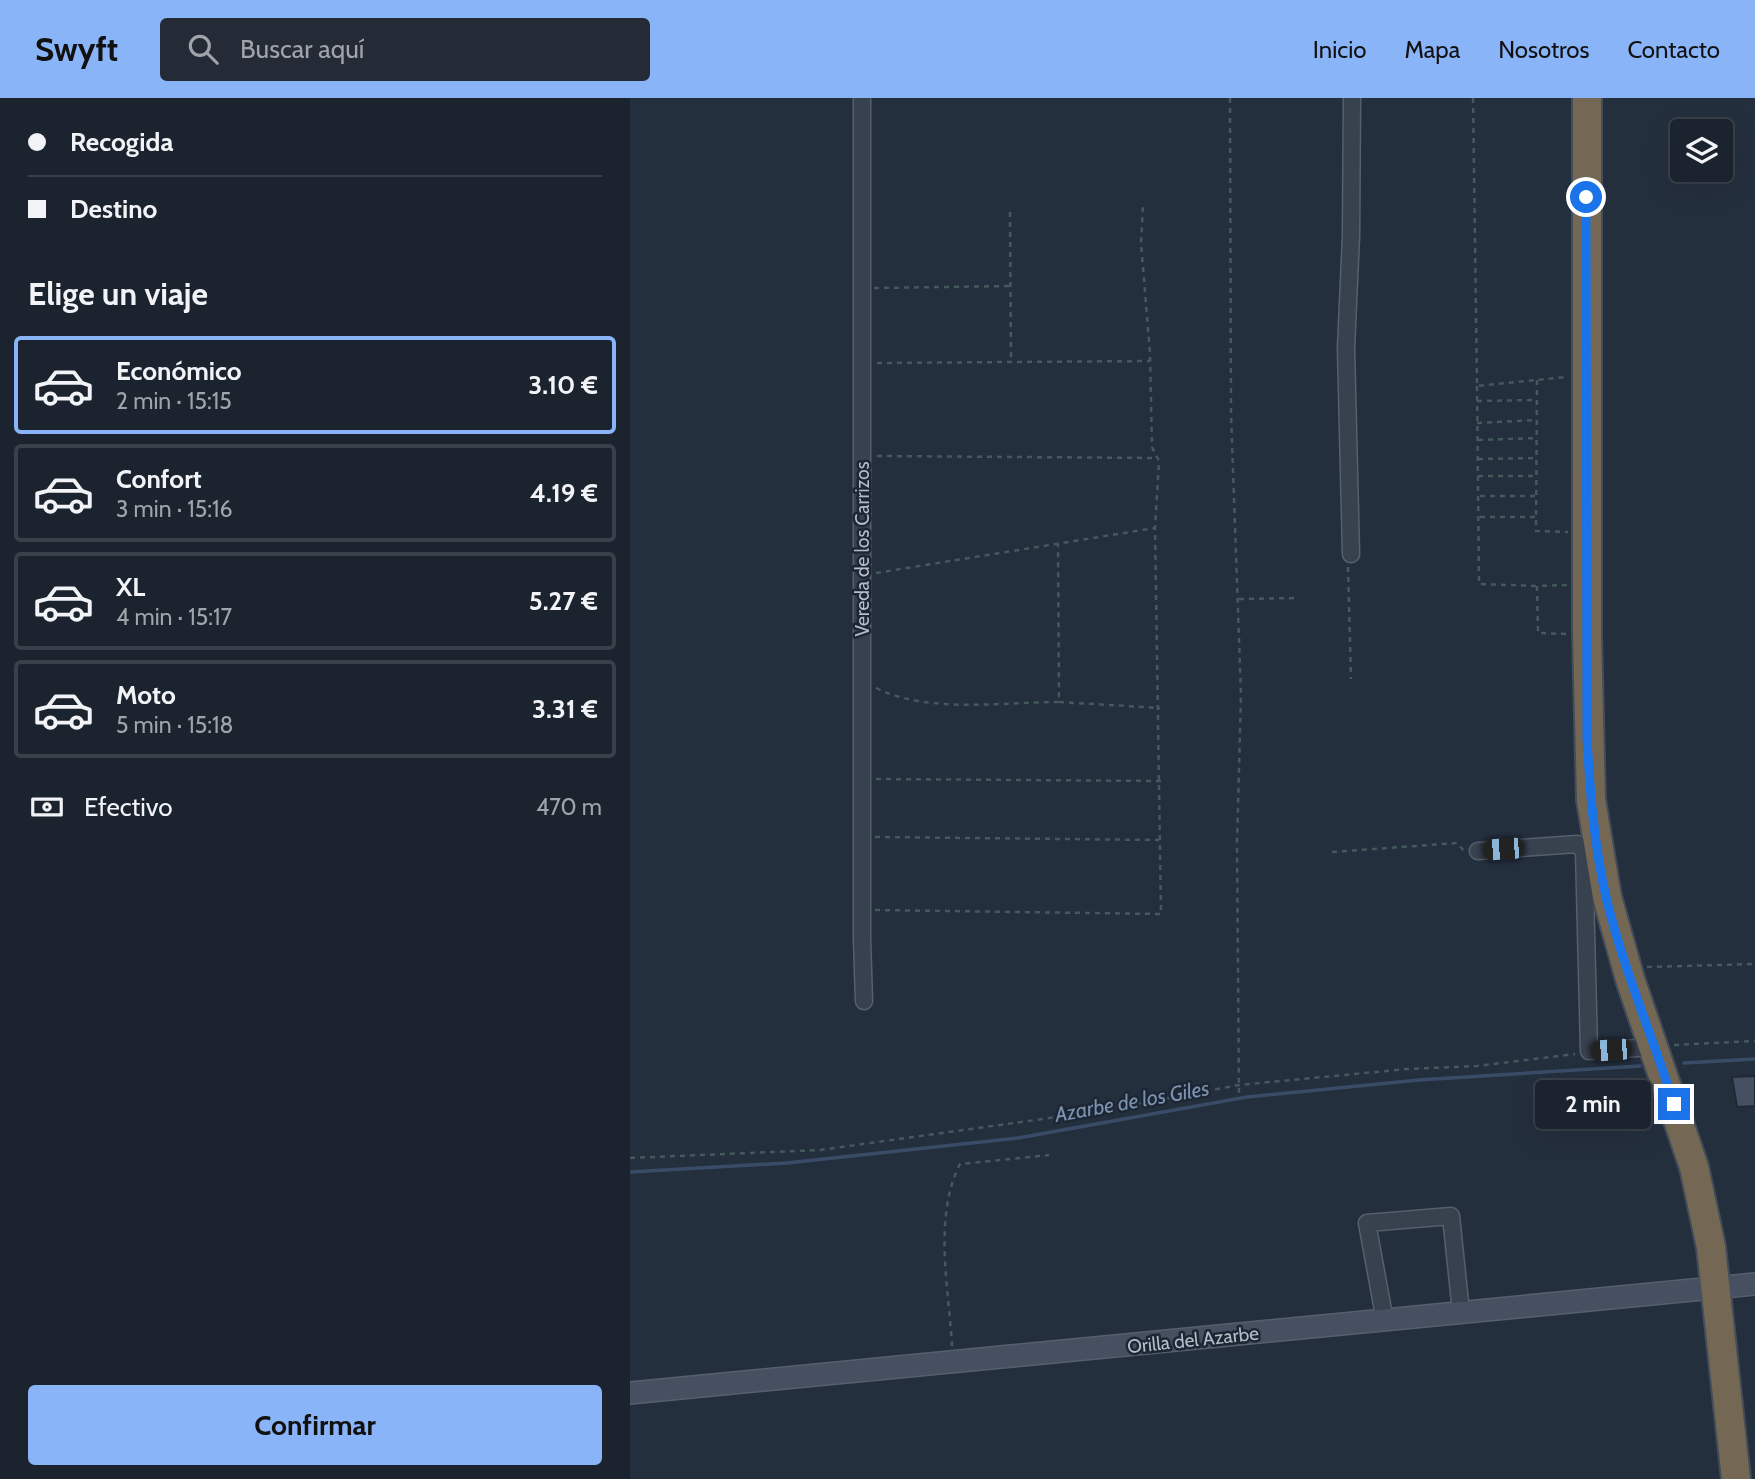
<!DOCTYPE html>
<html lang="es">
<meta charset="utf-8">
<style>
body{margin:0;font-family:Cabin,sans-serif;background:#242b36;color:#f1f3f6;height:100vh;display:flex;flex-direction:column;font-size:26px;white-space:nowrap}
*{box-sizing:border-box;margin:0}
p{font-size:23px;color:#a0a4aa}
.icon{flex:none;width:38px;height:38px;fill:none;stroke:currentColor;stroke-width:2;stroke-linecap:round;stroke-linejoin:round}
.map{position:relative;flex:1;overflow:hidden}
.drawer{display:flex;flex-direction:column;background:#1b232e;width:630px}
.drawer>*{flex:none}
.hud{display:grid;align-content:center;height:154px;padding:0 28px;background:#1b232e}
.fabs{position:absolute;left:1040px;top:21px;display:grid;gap:14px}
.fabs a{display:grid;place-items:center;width:63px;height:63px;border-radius:7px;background:#1b232e;box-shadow:0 7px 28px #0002,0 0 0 2px #39404a;font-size:35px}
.end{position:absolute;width:32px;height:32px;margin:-16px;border:9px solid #1a73e8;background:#fff;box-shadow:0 0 0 4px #fff}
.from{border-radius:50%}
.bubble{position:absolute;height:49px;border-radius:7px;background:#1b232e;box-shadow:0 7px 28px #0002,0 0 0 2px #39404a;font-size:23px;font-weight:700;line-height:49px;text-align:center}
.car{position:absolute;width:21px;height:42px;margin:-21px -10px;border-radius:9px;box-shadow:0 0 5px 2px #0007;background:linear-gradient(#222 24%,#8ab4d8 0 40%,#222 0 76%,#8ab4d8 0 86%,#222 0)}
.hud b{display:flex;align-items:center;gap:24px;height:66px;font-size:26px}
.hud b+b{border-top:2px solid #39404a}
.hud i{width:18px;height:18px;background:#f1f3f6}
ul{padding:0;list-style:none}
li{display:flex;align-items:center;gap:21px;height:98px;margin:0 14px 10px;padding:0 14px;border:4px solid #39404a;border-radius:7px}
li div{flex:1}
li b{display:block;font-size:26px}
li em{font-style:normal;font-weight:700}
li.current{border-color:#8ab4f8}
li>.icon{width:63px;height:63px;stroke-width:1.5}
h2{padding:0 28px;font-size:32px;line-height:84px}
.pay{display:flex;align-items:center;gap:18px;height:77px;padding:0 28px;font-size:26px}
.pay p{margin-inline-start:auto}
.button{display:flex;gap:14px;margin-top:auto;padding:14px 28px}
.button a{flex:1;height:80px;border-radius:7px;background:#8ab4f8;color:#111;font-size:28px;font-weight:700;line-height:80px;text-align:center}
header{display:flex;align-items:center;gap:42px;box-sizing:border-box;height:98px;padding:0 35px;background:#8ab4f8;color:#111}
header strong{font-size:33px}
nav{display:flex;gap:38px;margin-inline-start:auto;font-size:24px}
.search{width:490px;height:63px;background:#242b36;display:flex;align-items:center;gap:18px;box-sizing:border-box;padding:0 24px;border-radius:7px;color:#a0a4aa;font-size:26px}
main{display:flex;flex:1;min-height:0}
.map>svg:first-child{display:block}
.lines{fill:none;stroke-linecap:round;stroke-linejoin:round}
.stream{stroke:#394c67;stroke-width:3.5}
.building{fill:#455162;stroke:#1f2835;stroke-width:2}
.street-casing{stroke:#565f6c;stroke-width:19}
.secondary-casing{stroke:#565f6c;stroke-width:24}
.highway-casing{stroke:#434c59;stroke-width:32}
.path{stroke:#44595c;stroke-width:2.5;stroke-dasharray:5 5;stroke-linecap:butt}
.street{stroke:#38414e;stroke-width:16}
.secondary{stroke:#465061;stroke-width:21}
.highway{stroke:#746855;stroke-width:28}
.route{stroke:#1a73e8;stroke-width:9}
.labels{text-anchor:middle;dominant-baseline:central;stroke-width:5;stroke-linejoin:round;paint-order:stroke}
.street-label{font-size:19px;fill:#b4bcc9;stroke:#1d2633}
.water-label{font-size:21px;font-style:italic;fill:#7c92b1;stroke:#1d2633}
</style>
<header>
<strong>Swyft</strong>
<div class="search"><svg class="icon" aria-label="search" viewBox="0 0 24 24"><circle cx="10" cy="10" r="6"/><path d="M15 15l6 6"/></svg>Buscar aquí</div>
<nav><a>Inicio</a><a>Mapa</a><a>Nosotros</a><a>Contacto</a></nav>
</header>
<main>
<section class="drawer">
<div class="hud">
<b><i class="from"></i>Recogida</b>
<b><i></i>Destino</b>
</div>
<h2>Elige un viaje</h2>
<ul>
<li class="current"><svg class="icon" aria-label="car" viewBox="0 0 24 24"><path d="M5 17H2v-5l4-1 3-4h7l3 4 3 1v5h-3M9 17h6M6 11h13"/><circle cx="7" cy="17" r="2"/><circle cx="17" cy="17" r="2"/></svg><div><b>Económico</b><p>2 min · 15:15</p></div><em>3.10 €</em></li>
<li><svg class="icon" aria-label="car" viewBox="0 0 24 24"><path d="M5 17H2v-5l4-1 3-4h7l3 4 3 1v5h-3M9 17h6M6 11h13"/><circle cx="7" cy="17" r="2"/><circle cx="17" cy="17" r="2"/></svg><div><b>Confort</b><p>3 min · 15:16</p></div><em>4.19 €</em></li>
<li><svg class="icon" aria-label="car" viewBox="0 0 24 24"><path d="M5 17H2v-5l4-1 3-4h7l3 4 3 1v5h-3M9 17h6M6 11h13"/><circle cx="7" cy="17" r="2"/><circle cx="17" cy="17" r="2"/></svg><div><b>XL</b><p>4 min · 15:17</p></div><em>5.27 €</em></li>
<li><svg class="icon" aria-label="car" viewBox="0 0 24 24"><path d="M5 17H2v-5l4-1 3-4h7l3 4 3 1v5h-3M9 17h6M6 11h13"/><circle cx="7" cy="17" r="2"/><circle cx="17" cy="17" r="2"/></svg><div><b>Moto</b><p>5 min · 15:18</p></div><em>3.31 €</em></li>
</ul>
<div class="pay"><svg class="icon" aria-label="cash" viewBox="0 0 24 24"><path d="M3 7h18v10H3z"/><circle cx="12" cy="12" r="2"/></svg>Efectivo<p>470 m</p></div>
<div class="button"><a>Confirmar</a></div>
</section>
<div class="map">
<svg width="1125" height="1381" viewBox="0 0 1125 1381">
<rect width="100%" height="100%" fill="#242f3e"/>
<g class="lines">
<g class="stream">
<path d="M1054 965 1125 961"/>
<path d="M0 1074 157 1065 388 1040 617 999 789 982 1010 968"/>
</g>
</g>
<path class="building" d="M1125 978V1008L1107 1009 1102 979Z"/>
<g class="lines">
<defs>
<g id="street">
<path d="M232 0V841L234 903"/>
<path d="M721 456 716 250 721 138 722 0"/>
<path d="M848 753 947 746 954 753 959 953 1024 949"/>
<path d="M755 1223 737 1125 821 1118 831 1214"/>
</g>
<path id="secondary" d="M0 1295 1125 1186"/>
<path id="highway" d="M957 0V536L961 702 977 799 1000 881 1064 1069 1081 1149 1106 1381"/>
</defs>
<use href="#street" class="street-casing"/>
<use href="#secondary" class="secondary-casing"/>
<use href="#highway" class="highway-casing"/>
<g class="path">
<path d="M600 0 601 316 611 597 607 745 609 1000"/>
<path d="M843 0 847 288 936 279"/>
<path d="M380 114 381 264"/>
<path d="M244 190 380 188"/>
<path d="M247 265 520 263"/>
<path d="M907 282 906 433 938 434"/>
<path d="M847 288 849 486 907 488"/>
<path d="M847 303 907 302"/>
<path d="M847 325 907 322"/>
<path d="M848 342 907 340"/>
<path d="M247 358 527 360"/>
<path d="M848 361 906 360"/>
<path d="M848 378H906"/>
<path d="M850 398H906"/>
<path d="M850 419H906"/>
<path d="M718 469 721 581"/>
<path d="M246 475 525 430"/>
<path d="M609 501 669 500"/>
<path d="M936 536 908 535 907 488 937 487"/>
<path d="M246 590C299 616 372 604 429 604L428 446"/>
<path d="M429 604 530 610"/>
<path d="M246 681 532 683"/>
<path d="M245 739 529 742"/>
<path d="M702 754 827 745 835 754"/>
<path d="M245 812 531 816 525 430 529 363 522 349 520 255 511 145 513 107"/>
<path d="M1017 869 1125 866"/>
<path d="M1044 947 1125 943"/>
<path d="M0 1060 190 1052 470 1013 609 987 777 971 847 968 945 956"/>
<path d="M322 1248C319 1191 303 1119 330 1066L419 1057"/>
</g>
<use href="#street" class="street"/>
<use href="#secondary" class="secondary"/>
<use href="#highway" class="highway"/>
</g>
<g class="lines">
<path class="route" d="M956 99 957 640C960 694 964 747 976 799 993 870 1022 937 1044 1006"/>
</g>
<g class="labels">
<g class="street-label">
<text transform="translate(232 451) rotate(-90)">Vereda de los Carrizos</text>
<text transform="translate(563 1242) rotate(-6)">Orilla del Azarbe</text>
</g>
<g class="water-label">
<text transform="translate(502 1003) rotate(-10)">Azarbe de los Giles</text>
</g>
</g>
</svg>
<div class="fabs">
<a><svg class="icon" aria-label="layers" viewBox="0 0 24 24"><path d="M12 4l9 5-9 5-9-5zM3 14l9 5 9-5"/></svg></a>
</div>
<i class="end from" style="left:956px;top:99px"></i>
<i class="end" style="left:1044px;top:1006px"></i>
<div class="bubble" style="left:905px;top:982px;width:116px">2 min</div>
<i class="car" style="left:873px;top:751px;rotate:266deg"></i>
<i class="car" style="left:981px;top:952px;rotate:266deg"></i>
</div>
</main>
